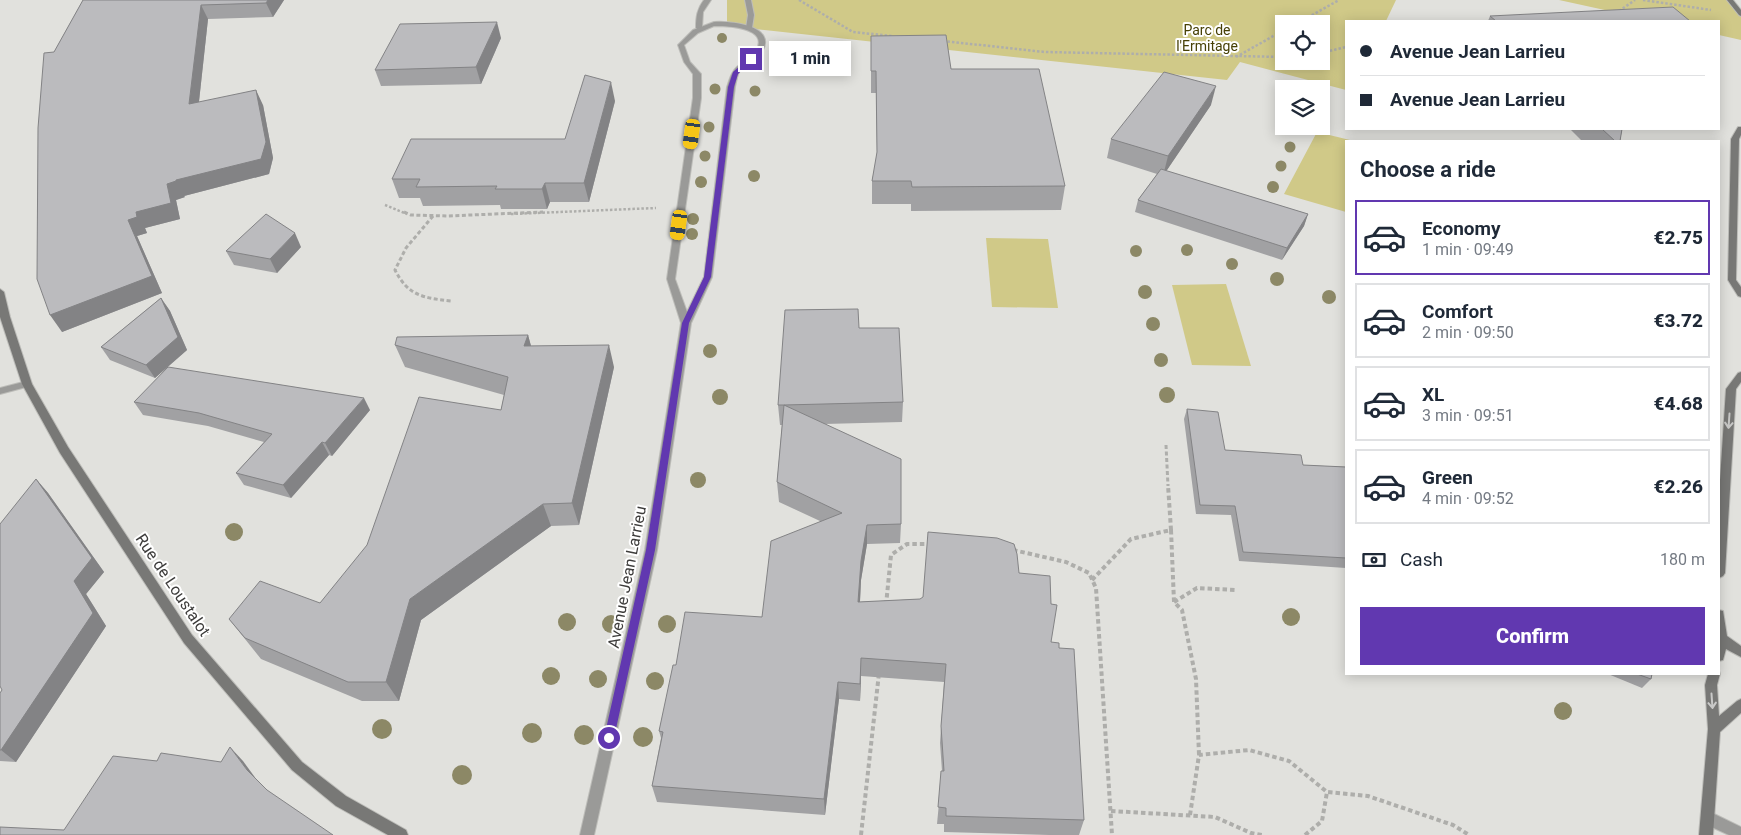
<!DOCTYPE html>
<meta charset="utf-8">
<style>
body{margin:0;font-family:Roboto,sans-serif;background:#f6f6f7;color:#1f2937;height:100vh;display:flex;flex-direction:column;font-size:19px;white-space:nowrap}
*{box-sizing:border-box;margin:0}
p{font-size:16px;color:#747a83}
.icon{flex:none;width:28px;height:28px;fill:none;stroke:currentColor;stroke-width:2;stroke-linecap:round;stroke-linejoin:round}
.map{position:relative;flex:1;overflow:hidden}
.panel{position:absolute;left:1345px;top:140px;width:375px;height:535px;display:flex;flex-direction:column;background:#fff;border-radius:0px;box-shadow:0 2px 12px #0003}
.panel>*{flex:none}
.banner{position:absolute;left:1345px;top:20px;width:375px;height:110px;border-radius:0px;box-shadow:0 2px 12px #0003;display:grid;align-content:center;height:110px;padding:0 15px;background:#fff}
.tools{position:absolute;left:1275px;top:15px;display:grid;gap:10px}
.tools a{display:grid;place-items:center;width:55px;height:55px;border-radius:0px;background:#fff;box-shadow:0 2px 12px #0003;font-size:25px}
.end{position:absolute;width:22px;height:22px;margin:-11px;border:6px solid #6138b0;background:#fff;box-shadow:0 0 0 2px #fff}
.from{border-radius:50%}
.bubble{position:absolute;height:35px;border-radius:0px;background:#fff;box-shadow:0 2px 12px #0003;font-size:16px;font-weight:800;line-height:35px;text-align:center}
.car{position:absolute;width:15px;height:30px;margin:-15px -8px;border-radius:6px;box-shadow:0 0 4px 1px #0007;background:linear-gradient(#f5c518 24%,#345 0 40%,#f5c518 0 76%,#345 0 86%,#f5c518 0)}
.banner b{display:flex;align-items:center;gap:18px;height:48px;font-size:19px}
.banner b+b{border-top:1px solid #e0e1e3}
.banner i{width:12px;height:12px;background:#1f2937}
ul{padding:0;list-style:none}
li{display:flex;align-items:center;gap:15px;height:75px;margin:0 10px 8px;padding:0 5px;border:2px solid #e0e1e3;border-radius:0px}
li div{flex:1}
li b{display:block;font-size:19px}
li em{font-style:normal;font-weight:800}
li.active{border-color:#6138b0}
li>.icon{width:45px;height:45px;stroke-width:1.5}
h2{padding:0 15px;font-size:22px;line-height:60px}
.pay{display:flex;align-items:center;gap:12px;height:55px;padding:0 15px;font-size:19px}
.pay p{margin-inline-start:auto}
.cta{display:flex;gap:10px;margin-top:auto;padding:10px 15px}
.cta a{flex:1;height:58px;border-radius:0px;background:#6138b0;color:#fff;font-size:20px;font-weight:800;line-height:58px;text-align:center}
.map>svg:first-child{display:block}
.green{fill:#d0c988;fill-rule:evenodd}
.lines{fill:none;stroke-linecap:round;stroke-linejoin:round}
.lane-casing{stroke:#bdbdb9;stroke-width:2}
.street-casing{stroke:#bdbdb9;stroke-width:2}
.secondary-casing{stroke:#bdbdb9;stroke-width:2}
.path-far2{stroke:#aeaeab;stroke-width:2.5;stroke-dasharray:2.5 2;stroke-linecap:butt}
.path-far1{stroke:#aeaeab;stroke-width:3;stroke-dasharray:4 2.5;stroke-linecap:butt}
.path{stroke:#aeaeab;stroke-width:4;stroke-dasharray:4.5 3;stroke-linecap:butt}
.lane{fill:#9a9a98;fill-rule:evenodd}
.street{fill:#9a9a98;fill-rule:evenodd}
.secondary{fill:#787876;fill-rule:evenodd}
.tree{fill:#8c8866}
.wall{fill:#a1a1a3}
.shaded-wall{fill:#838385}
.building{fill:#bbbbbe;stroke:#838385}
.oneway{stroke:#c9c9c8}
.route{fill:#6138b0}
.labels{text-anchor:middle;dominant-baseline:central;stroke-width:4;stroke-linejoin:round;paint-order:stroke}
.far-park-label{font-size:14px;fill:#474005;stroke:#fff}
.street-label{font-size:16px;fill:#3d3c3b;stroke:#fff}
</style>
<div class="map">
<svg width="1741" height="835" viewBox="0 0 1741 835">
<rect width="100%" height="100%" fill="#e1e1dd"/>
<g class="green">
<path d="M727 0H1396L1386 21H1346V90L1240 62 1227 80 727 26ZM1284 24H1321V61H1284Z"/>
<path d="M1559 0H1730L1741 14V40L1719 35V21H1655Z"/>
<path d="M1317 132 1354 141H1346V212L1284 194Z"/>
<path d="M986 238 1048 239 1058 308 992 307Z"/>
<path d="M1226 284 1251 366 1192 365 1172 285Z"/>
</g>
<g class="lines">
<defs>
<g id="lane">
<path d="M704 0H711L703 12 702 28 699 30 696 28C696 17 697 9 704 0Z"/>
<path d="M745 0H751L754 15 752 28 749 30 746 28 748 15Z"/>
<path d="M1708 811 1741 827V835H1729L1703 823 1701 818 1703 813Z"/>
</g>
<g id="street">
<path d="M714 22C729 21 778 25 762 52 757 61 745 64 739 72 737 76 736 82 735 87L712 277 691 323 657 550 594 835H580L645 550 681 323 667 279 693 98V74L684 62 678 45 693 30ZM714 26C727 26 770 27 756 51 751 60 738 62 733 72 730 76 729 82 727 87L704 277 687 312 675 279 701 98V74L690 62 684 45 698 33Z"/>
<path d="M27 381 32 384 30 386 0 394V388Z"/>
</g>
<g id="secondary">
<path d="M1727 0H1733L1741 10V16L1739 15Z"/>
<path d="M1738 127H1741V135L1739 139 1736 280 1741 287V297L1738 296 1728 280 1731 139Z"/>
<path d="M0 289 4 292 10 317 32 384 68 447 192 635 302 762 346 796 406 830 408 835H388L336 806 292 770 184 643 60 453 22 384 0 317Z"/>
<path d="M1741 372V382L1736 389 1725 573 1723 576 1719 578V495L1726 389 1738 373Z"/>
<path d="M1719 610 1723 611 1727 636 1741 646V657L1726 649 1723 660 1719 661Z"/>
<path d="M1719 671 1720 674 1717 685 1719 716 1737 701 1741 699V713L1720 732 1713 835H1699L1708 729 1705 685 1708 674H1719Z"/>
</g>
</defs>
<use href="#lane" class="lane-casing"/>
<use href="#street" class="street-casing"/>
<use href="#secondary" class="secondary-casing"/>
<g class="path-far2">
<path d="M799 0 853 32 892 36"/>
<path d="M1643 0 1711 10"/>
<path d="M1619 11 1635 0"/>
<path d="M1296 24 1339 0"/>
<path d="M943 41 1045 52 1284 57"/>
<path d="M1321 53 1346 47"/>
<path d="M1236 57 1284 30"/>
<path d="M385 205 407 214"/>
<path d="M511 214 656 208"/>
</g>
<g class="path-far1">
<path d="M404 212 411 215 447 216 543 212"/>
<path d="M433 216 406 248 395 270C408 296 424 298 451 301"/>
<path d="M1166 445 1168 486"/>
</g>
<g class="path">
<path d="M1171 530 1174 602 1182 610 1196 679 1199 755"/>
<path d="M1013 550 1066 562 1089 573 1096 588 1112 835"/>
<path d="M1092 580 1131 539 1171 530 1168 485"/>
<path d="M1174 602 1197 588 1236 590"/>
<path d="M886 605 891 555 907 544H929"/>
<path d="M1111 811 1215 817 1251 833 1262 835"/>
<path d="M1190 815 1199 755 1249 750 1289 761 1327 792"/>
<path d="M861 835 879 673"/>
<path d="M1305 835 1322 821 1327 792 1368 796 1453 825 1469 835"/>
</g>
<use href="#lane" class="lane"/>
<use href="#street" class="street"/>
<use href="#secondary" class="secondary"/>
</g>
<g class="tree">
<circle cx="722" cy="38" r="5"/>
<circle cx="715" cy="89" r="5.5"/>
<circle cx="755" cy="91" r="5.5"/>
<circle cx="709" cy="127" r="5.5"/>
<circle cx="1290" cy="147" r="5.5"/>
<circle cx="705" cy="156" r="5.5"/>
<circle cx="1281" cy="166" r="5.5"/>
<circle cx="754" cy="176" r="6"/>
<circle cx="701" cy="182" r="6"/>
<circle cx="1273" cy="187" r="6"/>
<circle cx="693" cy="219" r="6"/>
<circle cx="692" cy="234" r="6"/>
<circle cx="1187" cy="250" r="6"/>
<circle cx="1136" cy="251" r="6"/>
<circle cx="1232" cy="264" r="6"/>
<circle cx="1277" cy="279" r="7"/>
<circle cx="1145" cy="292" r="7"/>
<circle cx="1329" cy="297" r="7"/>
<circle cx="1153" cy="324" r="7"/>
<circle cx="710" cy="351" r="7"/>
<circle cx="1161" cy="360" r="7"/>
<circle cx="1167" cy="395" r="8"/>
<circle cx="720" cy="397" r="8"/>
<circle cx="698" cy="480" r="8"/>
<circle cx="234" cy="532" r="9"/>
<circle cx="1291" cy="617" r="9"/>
<circle cx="567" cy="622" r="9"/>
<circle cx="611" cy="624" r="9"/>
<circle cx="667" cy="624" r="9"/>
<circle cx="551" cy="676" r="9"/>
<circle cx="598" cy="679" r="9"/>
<circle cx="655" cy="681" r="9"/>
<circle cx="1563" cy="711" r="9"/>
<circle cx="382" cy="729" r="10"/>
<circle cx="532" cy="733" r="10"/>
<circle cx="584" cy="735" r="10"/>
<circle cx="643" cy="737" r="10"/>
<circle cx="462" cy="775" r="10"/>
</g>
<g class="wall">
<path d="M83 0H284L273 17 208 19 199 102 263 105 273 158 269 174 184 196 185 197 176 200 180 219 145 228 147 233 137 236 162 293 62 332 54 52Z"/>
<path d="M1490 16 1690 21H1488Z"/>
<path d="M871 36 951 69 1065 186 1061 210 911 211V204H872V181L877 155 876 93H871Z"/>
<path d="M501 38 481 84 381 86 375 70Z"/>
<path d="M615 101 589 202H550L547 209H501L500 205 423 206 420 198H399L392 179 565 139Z"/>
<path d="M1211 105 1166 171 1308 214 1304 226 1282 260 1135 212 1138 200 1157 174 1107 158 1111 139Z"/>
<path d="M1570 129H1622L1620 141H1582Z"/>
<path d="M301 247 277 273 234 265 226 251Z"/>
<path d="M161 298 170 311 187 350 155 378 110 360 101 347Z"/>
<path d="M859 328 903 402 902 422 824 424 901 524 900 543 867 544 861 580 860 602 920 599 1019 573 1051 642 1059 648 1084 820 1079 835H1049L944 832V824H937L942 771 940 743 944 682 861 676 860 701 839 699 825 815 657 802 652 786 661 738 659 731 676 665 762 617 820 521 779 502 777 482 782 425H780L778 405Z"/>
<path d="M528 335 531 346 614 367 579 525 551 526 421 620 399 701H362L261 659 229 619 320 603 501 410 504 395 405 367 395 345Z"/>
<path d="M134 402 370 410 332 456 329 455 291 498 244 485 236 473 264 442 208 426 143 415Z"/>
<path d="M1187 409 1225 450 1303 465 1346 467V568L1239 561 1231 515 1196 514 1184 419Z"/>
<path d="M36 479 48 493 104 572 86 594 106 626 16 762 0 761V693L2 690Z"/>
<path d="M1608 674H1652L1651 679 1642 688Z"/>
</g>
<g class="shaded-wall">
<path d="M268 0H284L273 17 266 3Z"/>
<path d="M201 5 208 19 197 119 189 104Z"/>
<path d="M497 22 501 38 481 84 476 67Z"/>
<path d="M611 82 615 101 589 202 584 183Z"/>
<path d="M1216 86 1211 105 1163 176 1168 156Z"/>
<path d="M256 90 263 105 273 158 269 174 184 196 185 197 176 200 180 219 145 228 147 233 137 236 162 293 62 332 50 315 128 220 167 184 176 180Z"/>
<path d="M545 183 550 202 547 209 542 189Z"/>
<path d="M1308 214 1304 226 1282 260 1287 248Z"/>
<path d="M295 233 301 247 277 273 270 259Z"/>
<path d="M161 298 170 311 187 350 155 378 146 365Z"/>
<path d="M528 335 534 357 524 346Z"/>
<path d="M609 345 614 367 579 525 572 503Z"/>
<path d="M364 398 370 410 332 456 325 443Z"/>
<path d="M322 442 329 455 291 498 283 485Z"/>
<path d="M36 479 48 493 104 572 86 594 106 626 16 762 1 750 74 581Z"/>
<path d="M543 504 551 526 421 620 399 701 386 682 410 599Z"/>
<path d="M867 525V544L861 580 859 620 858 602 861 561Z"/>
<path d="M861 658V676L860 701V684Z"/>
<path d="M838 682 839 699 825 815 824 799Z"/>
<path d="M230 747 243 761 259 783 247 770Z"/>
</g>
<g class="building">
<path d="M83 0H268L266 3 201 5 189 104 256 90 266 142 261 159 176 180V181L167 184 171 203 136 212 137 217 128 220 152 276 50 315 37 279 38 128 44 53 54 52Z"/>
<path d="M1673 7 1690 21H1496L1490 16Z"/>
<path d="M497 22 476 67 375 70 400 24Z"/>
<path d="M946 35 951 69H1039L1065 186 912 187 911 181H872L877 152 876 71H871V36Z"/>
<path d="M1164 72 1216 86 1168 156 1111 139Z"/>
<path d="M585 75 611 82 584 183H545L542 189H495L497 186 416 187 420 179H392L411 139H565Z"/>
<path d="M1602 129H1622L1620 141H1615Z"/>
<path d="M1161 169 1308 214 1287 248 1138 200Z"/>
<path d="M266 214 295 233 270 259 226 251Z"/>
<path d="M161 298 178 337 146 365 101 347Z"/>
<path d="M858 309 859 328H899L903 402 784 405 901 459V524L867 525 861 561 858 602 920 599 923 597 928 532 997 538 1014 544 1017 554 1019 573 1050 576 1051 604 1057 605 1051 642 1059 643V648L1074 649 1084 820 946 816V808L938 807 941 771H944L941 726 946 664 861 658 860 684 838 682 824 799 652 786 663 732 659 731 673 665H676L685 612 762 617 771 541 842 513 777 482 784 405H778L785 310Z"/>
<path d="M528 335 524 346 609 345 572 503 543 504 410 599 386 682H348L245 638 229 619 260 581 320 603 367 545 419 397 501 410 508 377 395 345 397 337Z"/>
<path d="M168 367 364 398 325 443 322 442 283 485 236 473 272 434 199 413 134 402Z"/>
<path d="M1187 409 1218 412 1225 450 1301 455 1303 465 1346 467V558L1243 552 1235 506 1200 505Z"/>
<path d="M36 479 92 558 74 581 93 613 1 750H0V693L2 690 0 686V524Z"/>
<path d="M1637 674H1652L1651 679Z"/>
<path d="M230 747 247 770 267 790 333 835H0V827L64 830 113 756 157 761 161 753 221 762Z"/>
</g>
<defs><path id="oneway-shaft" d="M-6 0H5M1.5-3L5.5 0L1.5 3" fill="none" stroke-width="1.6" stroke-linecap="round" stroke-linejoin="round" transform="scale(1.25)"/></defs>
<g class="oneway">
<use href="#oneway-shaft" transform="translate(1729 421) rotate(94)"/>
<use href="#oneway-shaft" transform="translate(1712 701) rotate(86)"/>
</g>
<path class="route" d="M749 58 754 59 738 74 734 87 711 277 689 323 655 550 614 738 609 743 604 738 646 550 682 323 704 277 728 87 733 72Z"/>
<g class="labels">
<g class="far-park-label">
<text x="1207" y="30">Parc de<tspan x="1207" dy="16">l'Ermitage</tspan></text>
</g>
<g class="street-label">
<text transform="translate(627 577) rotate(-79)">Avenue Jean Larrieu</text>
<text transform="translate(173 585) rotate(56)">Rue de Loustalot</text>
</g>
</g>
</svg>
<div class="tools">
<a><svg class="icon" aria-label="locate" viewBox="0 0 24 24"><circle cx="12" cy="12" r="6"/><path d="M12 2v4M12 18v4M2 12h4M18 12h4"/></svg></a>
<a><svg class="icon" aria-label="layers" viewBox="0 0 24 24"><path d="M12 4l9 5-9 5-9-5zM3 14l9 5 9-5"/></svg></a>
</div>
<i class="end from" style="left:609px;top:738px"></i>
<i class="end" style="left:751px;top:59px"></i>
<div class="bubble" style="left:769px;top:41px;width:82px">1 min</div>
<i class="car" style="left:692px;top:134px;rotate:188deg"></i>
<i class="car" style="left:679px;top:225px;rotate:188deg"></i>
<div class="banner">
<b><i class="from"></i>Avenue Jean Larrieu</b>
<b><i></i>Avenue Jean Larrieu</b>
</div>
<section class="panel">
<h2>Choose a ride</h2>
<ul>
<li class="active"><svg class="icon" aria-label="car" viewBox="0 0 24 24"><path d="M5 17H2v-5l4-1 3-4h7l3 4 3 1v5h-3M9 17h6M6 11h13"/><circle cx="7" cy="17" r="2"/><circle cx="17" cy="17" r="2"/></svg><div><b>Economy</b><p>1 min · 09:49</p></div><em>€2.75</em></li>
<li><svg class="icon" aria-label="car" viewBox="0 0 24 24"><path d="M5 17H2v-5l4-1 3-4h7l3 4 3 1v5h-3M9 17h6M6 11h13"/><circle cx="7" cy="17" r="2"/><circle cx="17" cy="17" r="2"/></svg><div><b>Comfort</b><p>2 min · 09:50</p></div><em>€3.72</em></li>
<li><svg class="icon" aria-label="car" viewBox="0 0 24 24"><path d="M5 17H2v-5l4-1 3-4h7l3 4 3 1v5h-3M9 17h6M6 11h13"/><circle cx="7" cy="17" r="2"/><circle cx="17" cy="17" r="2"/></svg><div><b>XL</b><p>3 min · 09:51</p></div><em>€4.68</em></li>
<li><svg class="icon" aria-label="car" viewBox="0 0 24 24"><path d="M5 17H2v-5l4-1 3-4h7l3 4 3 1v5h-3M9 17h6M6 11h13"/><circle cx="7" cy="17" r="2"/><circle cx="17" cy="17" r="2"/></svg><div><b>Green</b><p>4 min · 09:52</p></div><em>€2.26</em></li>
</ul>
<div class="pay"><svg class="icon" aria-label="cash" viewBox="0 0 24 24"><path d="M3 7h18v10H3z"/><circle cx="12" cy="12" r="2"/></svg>Cash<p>180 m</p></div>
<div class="cta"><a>Confirm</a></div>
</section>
</div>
